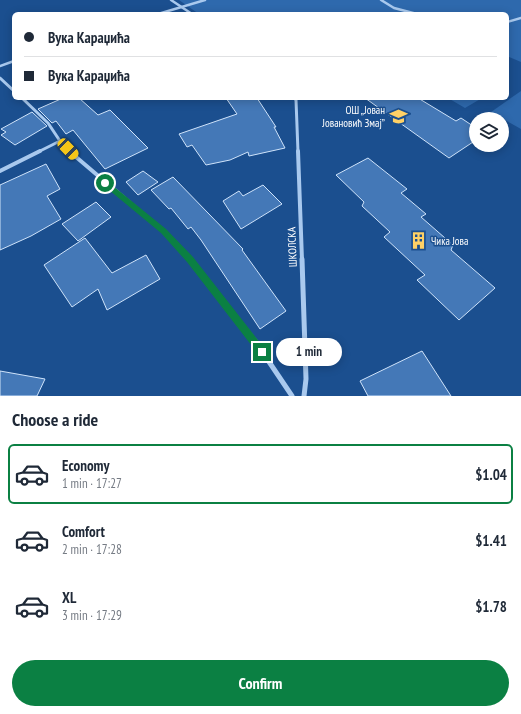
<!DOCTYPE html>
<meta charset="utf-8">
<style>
body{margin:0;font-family:"PT Sans Narrow",sans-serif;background:#f2f2f3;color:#1f2937;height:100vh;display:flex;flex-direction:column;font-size:15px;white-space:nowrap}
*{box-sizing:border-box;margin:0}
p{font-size:13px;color:#747a83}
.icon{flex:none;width:22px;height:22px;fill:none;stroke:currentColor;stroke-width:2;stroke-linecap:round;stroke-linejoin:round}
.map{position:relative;height:396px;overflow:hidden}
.drawer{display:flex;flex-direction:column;background:#fff;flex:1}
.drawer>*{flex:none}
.hud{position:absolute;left:12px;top:12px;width:497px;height:88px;border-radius:6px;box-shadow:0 2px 10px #0003;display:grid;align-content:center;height:88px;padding:0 12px;background:#fff}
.fabs{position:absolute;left:469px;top:112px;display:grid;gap:8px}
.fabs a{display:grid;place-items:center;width:40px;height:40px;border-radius:50%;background:#fff;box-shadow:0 2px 10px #0003;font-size:20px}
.end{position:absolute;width:18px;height:18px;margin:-9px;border:5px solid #0b8043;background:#fff;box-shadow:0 0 0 2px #fff}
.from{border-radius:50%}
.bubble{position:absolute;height:28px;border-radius:14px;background:#fff;box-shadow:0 2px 10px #0003;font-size:13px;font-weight:600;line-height:28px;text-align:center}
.car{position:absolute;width:12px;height:24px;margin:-12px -6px;border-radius:5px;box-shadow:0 0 3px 1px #0007;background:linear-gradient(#f5c518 24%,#345 0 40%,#f5c518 0 76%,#345 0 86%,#f5c518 0)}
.hud b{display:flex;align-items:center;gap:14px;height:38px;font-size:15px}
.hud b+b{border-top:1px solid #e0e1e3}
.hud i{width:10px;height:10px;background:#1f2937}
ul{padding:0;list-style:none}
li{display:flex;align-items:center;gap:12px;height:60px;margin:0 8px 6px;padding:0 4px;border:2px solid transparent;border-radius:6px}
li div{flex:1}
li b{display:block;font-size:15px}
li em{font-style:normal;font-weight:600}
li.current{border-color:#0b8043}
li>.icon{width:36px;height:36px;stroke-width:1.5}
h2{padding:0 12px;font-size:18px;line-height:48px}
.cta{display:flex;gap:8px;margin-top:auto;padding:8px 12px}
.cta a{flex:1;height:46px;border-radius:24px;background:#0b8043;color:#fff;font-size:16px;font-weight:600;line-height:46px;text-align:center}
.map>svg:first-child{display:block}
.green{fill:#2e69ad}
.building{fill:#4478b7;stroke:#cfe3fa}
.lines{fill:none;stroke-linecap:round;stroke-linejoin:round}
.minor-far3{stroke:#a9c9ee;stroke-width:2.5}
.minor-far2{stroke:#a9c9ee;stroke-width:3}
.minor-far1{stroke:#a9c9ee;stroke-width:4}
.minor{stroke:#a9c9ee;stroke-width:5}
.route{fill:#0b8043}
.labels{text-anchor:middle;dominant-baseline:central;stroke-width:3;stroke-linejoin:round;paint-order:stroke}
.poi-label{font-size:11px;fill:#fff;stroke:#1b4f8f;text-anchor:end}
.street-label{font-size:11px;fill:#fff;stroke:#1b4f8f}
</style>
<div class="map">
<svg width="521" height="396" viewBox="0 0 521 396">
<rect width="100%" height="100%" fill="#1b4f8f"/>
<g class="green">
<path d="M179 0H521V62L507 56V14H199Z"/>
<path d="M521 91V129L491 112Z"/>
<path d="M448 98H482L465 108Z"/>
</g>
<g class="building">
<path d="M63 98H79L98 115 110 110 148 148 105 169 73 130 66 134 56 121 52 123 38 109Z"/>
<path d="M226 98H257L276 127H274L285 148 249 156 248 152 230 160 206 165 192 145 187 147 179 134 237 114Z"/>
<path d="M365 98H418L456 121 461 118 476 128V140L449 158Z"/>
<path d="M32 112 47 126 15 145 1 135 6 132 1 129Z"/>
<path d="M368 158 407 189 401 193 426 214 421 217 453 245 451 250 495 288 459 320 417 280 425 275 384 237 390 232 362 206 364 202 336 175Z"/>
<path d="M46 164 60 189 47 196 61 219 31 236 0 250V185Z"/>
<path d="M143 171 158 182 138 195 126 182Z"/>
<path d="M173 177 243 249 242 250 286 311 260 329 201 240 191 227 188 229 171 208 169 209 151 190Z"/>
<path d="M263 185 282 204 241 229 223 201 239 191 243 196Z"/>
<path d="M96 202 111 217 78 241 62 224Z"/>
<path d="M85 238 112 273 146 255 160 279 107 310 98 289 72 307 44 265Z"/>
<path d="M422 351 451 396H368L360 381Z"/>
<path d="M0 371 45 379 37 396H0Z"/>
</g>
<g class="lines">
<g class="minor-far3">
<path d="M171 0 192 14"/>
<path d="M381 0 394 8 417 14"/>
<path d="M158 14 205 0"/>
<path d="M507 22 521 18"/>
<path d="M0 66 14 61"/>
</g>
<g class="minor-far2">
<path d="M0 78 14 91"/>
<path d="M22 98 48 123 60 141 70 152"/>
<path d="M294 98 296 100 298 152"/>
<path d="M38 152 60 141"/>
</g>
<g class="minor-far1">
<path d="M69 151 163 231 190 260"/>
<path d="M298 151 302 260"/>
<path d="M0 171 40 151"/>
</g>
<g class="minor">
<path d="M189 259 255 341 292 396"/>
<path d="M302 259 306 379 304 396"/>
</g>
</g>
<path class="route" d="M103 181H107L166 229 193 257 265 349 266 352 265 355 262 356 259 355 187 262 161 233 103 185Z"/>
<defs>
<symbol id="school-bare" viewBox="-9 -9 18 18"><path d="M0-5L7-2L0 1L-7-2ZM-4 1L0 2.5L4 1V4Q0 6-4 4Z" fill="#ffd166" stroke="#1b4f8f" stroke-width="2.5" paint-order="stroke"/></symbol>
<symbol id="building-bare" viewBox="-9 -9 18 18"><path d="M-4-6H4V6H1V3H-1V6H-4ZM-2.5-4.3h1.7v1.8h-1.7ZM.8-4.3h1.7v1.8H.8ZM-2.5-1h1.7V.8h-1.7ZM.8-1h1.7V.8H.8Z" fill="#ffd166" stroke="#1b4f8f" stroke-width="2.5" paint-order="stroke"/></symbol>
</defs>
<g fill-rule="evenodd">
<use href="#school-bare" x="386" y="104" width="25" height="25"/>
<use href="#building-bare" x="406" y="228" width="25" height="25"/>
</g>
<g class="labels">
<g class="poi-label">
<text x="385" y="110">ОШ „Јован<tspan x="385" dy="13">Јовановић Змај”</tspan></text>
<text x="431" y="241" text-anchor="start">Чика Јова</text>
</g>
<g class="street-label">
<text transform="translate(292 247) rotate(-92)">ШКОЛСКА</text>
</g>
</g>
</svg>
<div class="fabs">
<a><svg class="icon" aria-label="layers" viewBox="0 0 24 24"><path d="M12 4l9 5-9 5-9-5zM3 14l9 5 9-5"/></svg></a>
</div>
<i class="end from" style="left:105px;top:183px"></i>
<i class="end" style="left:262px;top:352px"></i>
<div class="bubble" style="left:276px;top:338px;width:66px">1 min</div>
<i class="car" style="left:68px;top:149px;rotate:136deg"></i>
<div class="hud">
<b><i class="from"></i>Вука Караџића</b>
<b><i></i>Вука Караџића</b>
</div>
</div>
<section class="drawer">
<h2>Choose a ride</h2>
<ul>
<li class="current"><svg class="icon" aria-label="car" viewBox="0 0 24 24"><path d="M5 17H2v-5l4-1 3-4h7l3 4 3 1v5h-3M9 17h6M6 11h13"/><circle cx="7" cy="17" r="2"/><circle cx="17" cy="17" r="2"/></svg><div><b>Economy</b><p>1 min · 17:27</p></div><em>$1.04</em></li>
<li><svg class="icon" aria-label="car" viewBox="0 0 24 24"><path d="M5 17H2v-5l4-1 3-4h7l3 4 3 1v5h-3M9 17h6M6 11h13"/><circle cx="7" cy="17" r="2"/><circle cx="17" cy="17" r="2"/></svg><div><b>Comfort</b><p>2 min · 17:28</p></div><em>$1.41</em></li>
<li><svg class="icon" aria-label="car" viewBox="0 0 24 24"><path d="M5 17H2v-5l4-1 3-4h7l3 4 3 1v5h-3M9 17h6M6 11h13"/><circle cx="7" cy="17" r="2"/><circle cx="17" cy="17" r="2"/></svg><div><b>XL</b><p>3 min · 17:29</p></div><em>$1.78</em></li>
</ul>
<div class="cta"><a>Confirm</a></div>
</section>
